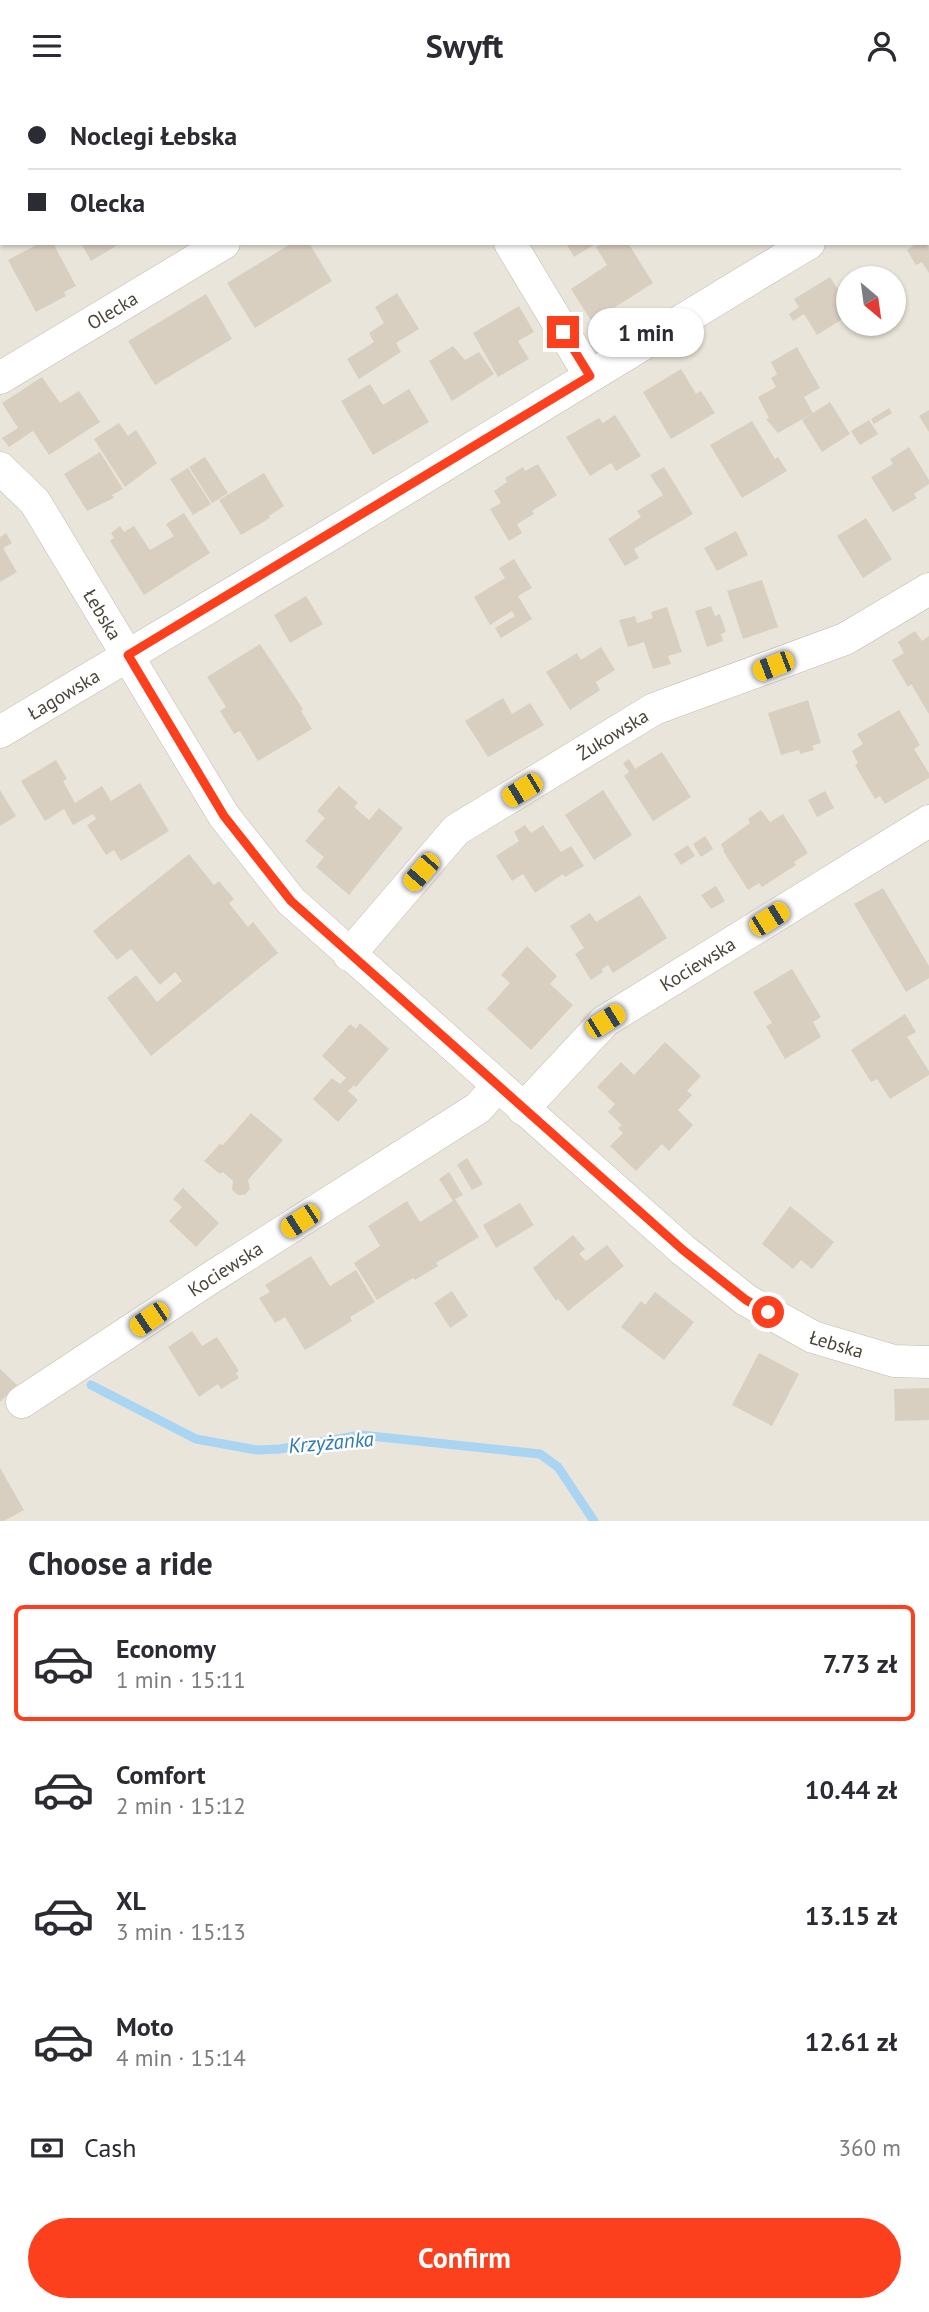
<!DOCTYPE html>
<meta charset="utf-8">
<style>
body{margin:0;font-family:"PT Sans",sans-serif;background:#f7f7f7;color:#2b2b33;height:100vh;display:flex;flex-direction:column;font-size:26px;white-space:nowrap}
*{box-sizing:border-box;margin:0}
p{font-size:23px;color:#7c7c81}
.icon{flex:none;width:38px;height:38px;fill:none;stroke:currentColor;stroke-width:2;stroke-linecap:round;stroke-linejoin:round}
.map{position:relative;height:1430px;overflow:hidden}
.side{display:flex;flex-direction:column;background:#fff;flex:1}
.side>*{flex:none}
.top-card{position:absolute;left:0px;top:0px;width:929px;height:154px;box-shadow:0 2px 5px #0004;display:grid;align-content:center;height:154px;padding:0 28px;background:#fff}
.needle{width:46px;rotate:151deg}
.fabs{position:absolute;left:836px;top:175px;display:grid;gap:14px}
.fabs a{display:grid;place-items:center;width:70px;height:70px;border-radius:50%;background:#fff;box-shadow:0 2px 5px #0004;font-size:35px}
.end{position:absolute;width:32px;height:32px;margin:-16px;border:9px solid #fc3f1d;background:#fff;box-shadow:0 0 0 4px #fff}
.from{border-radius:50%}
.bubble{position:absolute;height:49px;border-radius:24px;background:#fff;box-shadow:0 2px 5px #0004;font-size:23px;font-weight:800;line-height:49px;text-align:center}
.car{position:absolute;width:21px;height:42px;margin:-21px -10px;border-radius:9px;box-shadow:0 0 5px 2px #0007;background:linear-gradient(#f5c518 24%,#345 0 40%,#f5c518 0 76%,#345 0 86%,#f5c518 0)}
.top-card b{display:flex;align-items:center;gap:24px;height:66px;font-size:26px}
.top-card b+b{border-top:2px solid #e1e1e2}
.top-card i{width:18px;height:18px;background:#2b2b33}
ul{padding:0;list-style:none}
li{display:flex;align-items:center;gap:21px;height:116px;margin:0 14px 10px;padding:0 14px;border:4px solid transparent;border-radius:10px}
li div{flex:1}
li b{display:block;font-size:26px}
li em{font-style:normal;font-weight:800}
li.selected{border-color:#fc3f1d}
li>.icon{width:63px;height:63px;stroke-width:1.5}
h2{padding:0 28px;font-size:32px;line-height:84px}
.pay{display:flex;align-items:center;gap:18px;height:77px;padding:0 28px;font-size:26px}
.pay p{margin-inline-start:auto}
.button{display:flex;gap:14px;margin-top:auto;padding:14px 28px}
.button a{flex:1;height:80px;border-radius:42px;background:#fc3f1d;color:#fff;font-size:28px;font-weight:800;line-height:80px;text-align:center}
header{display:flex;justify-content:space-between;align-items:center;height:91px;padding:0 28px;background:#fff;font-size:32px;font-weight:800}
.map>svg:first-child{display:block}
.residential{fill:#eae5da;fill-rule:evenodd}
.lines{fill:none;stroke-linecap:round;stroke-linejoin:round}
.stream{stroke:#a9d4f2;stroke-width:9}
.building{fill:#d8cfc1}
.street-casing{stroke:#c2bbae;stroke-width:33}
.street{stroke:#fff;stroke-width:32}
.route{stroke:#fc3f1d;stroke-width:9}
.labels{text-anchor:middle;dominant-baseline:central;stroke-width:5;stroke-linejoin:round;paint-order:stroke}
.street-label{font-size:19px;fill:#4b4439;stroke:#fff}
.water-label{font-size:21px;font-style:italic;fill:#2e7ab2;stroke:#fff}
</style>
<header><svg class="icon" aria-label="menu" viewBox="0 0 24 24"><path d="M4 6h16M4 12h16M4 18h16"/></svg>Swyft<svg class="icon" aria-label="person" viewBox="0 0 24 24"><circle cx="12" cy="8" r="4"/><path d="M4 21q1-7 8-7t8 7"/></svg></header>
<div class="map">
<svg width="929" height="1430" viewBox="0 0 929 1430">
<rect width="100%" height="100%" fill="#f6f3ec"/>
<path class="residential" d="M0 0H929V1430H0ZM2 2H928V152H2ZM849 187H894V233H849Z"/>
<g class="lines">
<path class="stream" d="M91 1294 196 1348 257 1359 280 1358 361 1344 540 1363 558 1376 594 1430"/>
</g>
<g class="building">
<path d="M40 152H53L76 195 64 201 66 205 36 221 8 169Z"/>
<path d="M81 152H121L91 170Z"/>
<path d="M292 152H309L332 190 255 237 227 192Z"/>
<path d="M566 152H597L574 166Z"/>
<path d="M603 152H628L653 192 592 231 571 198 607 174 596 156Z"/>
<path d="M917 152H927L929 155V182L922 171 916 174 907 159Z"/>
<path d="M830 186 849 216V224L817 244 804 223 793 230 789 223 799 216 794 208Z"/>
<path d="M397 202 419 238 396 252 401 261 359 288 347 268 374 251 369 242 384 232 375 216Z"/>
<path d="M206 203 232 248 155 294 128 250Z"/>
<path d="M519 215 534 241 518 250 529 268 498 286 473 242Z"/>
<path d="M453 255 465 269 479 261 494 283 452 310 429 270Z"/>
<path d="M797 256 820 297 804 306 813 322 778 342 766 328 769 327 758 306 776 296 771 287 777 283 771 271Z"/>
<path d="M681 278 696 303 701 300 715 322 671 348 643 301Z"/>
<path d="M42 286 60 312 79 300 100 331 49 364 33 340 9 356 2 347 18 337 2 312Z"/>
<path d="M370 293 383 314 409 298 429 331 373 364 341 310Z"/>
<path d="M830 311 850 343 822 361 802 329Z"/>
<path d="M889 317 892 322 874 333 871 328Z"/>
<path d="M929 319V341L919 325Z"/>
<path d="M615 324 641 365 616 380 611 372 590 385 566 346 599 327 603 332Z"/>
<path d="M869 329 878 343 860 354 851 340Z"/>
<path d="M752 330 775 368 778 366 787 380 742 407 710 354Z"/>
<path d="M119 332 128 345 136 339 157 372 125 396 94 348Z"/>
<path d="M909 356 929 389V393L914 403 917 407 893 421 871 386 893 373 890 368Z"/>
<path d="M100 361 123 398 112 404 114 407 87 420 64 383Z"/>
<path d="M205 366 228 402 212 412 189 376Z"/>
<path d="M538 373 557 404 532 420 534 423 517 433 522 442 509 450 490 418 501 412 494 400 507 391 505 387 523 376 525 380Z"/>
<path d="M664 376 693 423 634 458 639 467 625 475 608 448 641 426 637 420 663 404 650 384Z"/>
<path d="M188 377 211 413 193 424 170 388Z"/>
<path d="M264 382 284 415 269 425 270 427 241 444 219 409Z"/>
<path d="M184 422 210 462 144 504 110 450 114 447 111 442 120 435 124 441 134 435 150 459 174 445 166 433Z"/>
<path d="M866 427 892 468 863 487 837 445Z"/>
<path d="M736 440 748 464 717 480 704 457Z"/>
<path d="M6 442 12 452 3 457 17 481 0 491V446Z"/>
<path d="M514 468 532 497 518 505 532 528 501 547 495 537 515 525 512 520 490 534 474 506 505 487 499 477Z"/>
<path d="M762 489 778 536 743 548 727 500Z"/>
<path d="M306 505 323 533 290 552 274 524Z"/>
<path d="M711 515 715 525 720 523 726 541 721 543 723 550 707 556 695 520Z"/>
<path d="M667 516 682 561 668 565 671 573 653 578 644 551 628 556 619 529 635 525 637 532 653 527 651 521Z"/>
<path d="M915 540 922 550 929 545V623L911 593 908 596 892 569 904 562 898 551Z"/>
<path d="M260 553 303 618 301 620 312 638 258 670 240 640 234 643 220 620 226 616 207 586Z"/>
<path d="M601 556 615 579 596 591 600 599 570 619 546 581 577 562 581 569Z"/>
<path d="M503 607 512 623 530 612 544 634 488 666 465 630Z"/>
<path d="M808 609 821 652 812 655 814 659 800 663 799 659 781 664 768 622Z"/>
<path d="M899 619 920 654 914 658 929 682V687L885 713 880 705 875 708 855 674 858 672 852 660 863 653 857 643Z"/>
<path d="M662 661 691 706 653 730 624 685 629 681 623 672 629 668 635 678Z"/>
<path d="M56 669 67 688 63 690 75 712 102 695 111 710 140 692 169 740 121 770 114 759 106 764 87 734 96 728 93 723 73 734 64 718 45 730 21 690Z"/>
<path d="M339 695 358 712 354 716 369 729 379 717 403 737 349 804 316 776 324 766 305 750 325 727 317 720Z"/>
<path d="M0 699 16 725 0 735Z"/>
<path d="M603 699 632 744 594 769 565 724Z"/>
<path d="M825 700 834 717 817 726 808 709Z"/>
<path d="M761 719 770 731 783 723 808 762 794 771 796 774 762 796 759 792 748 799 723 760 724 759 721 753 750 732 748 728Z"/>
<path d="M525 734 531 742 543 734 561 761 571 755 584 775 565 786 563 783 535 802 523 783 512 790 496 765 519 750 514 741Z"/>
<path d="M705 745 713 758 701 766 693 753Z"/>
<path d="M688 754 695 765 681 774 674 763Z"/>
<path d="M189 763 214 794 219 790 234 808 229 812 248 836 253 831 278 862 151 965 107 907 136 884 157 911 182 890 175 881 160 894 131 858 117 869 93 840Z"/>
<path d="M716 795 725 810 711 818 701 804Z"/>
<path d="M883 797 929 875V887L906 901 854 813Z"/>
<path d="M640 804 667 847 613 882 608 874 602 878 603 881 591 889 575 863 584 857 570 835 590 822 596 831Z"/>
<path d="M527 855 557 885 550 893 573 914 531 959 487 918 510 892 501 884Z"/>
<path d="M792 878 821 926 813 931 821 946 785 968 766 935 772 932 753 901Z"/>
<path d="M905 923 916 941 907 946 929 980V984L890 1008 877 988 871 991 851 959Z"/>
<path d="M360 932 389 958 356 996 354 994 348 1000 358 1009 338 1031 313 1008 332 987 340 993 346 987 322 965 350 933 356 938Z"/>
<path d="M665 951 701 985 687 1000 692 1004 678 1019 693 1034 669 1060 662 1053 636 1080 610 1055 623 1042 618 1037 622 1034 608 1021 615 1013 597 996 621 971 634 984Z"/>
<path d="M251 1022 283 1049 248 1089 250 1098 245 1104H238L232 1099 233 1090 223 1081 220 1083 204 1070 220 1053 223 1054Z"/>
<path d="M467 1067 483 1093 472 1099 457 1074Z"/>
<path d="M449 1081 463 1104 455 1108 479 1146 436 1172 438 1175 415 1189 413 1187 377 1209 354 1172 380 1155 368 1135 407 1110 420 1131 453 1110 439 1088Z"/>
<path d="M183 1097 219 1132 196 1156 169 1130 182 1116 173 1108Z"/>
<path d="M520 1112 534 1134 496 1157 483 1134Z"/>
<path d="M790 1115 834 1151 812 1178 801 1169 793 1178 762 1153Z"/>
<path d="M573 1144 585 1158 579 1163 586 1170 607 1154 624 1175 568 1220 558 1208 556 1210 533 1177Z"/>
<path d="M311 1165 330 1195 356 1179 375 1211 350 1226 352 1230 305 1259 285 1226 275 1232 259 1207 270 1201 265 1194Z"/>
<path d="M452 1200 468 1225 450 1237 434 1212Z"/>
<path d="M655 1201 694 1231 664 1269 621 1236 641 1210 645 1214Z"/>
<path d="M192 1240 202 1255 217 1246 239 1280 236 1282 239 1287 221 1298 218 1293 199 1306 168 1256Z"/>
<path d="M759 1262 799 1283 772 1335 732 1314Z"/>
<path d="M0 1278 17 1294 0 1311Z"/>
<path d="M929 1297V1329L895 1330 894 1298Z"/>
<path d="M0 1377 24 1419 4 1430H0Z"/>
</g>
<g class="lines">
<defs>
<g id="street">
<path d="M476 2 479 0"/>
<path d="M928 79 929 78"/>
<path d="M510 152 590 285"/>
<path id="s1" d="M0 287 224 152"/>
<path id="s2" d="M0 377 35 411 224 725 291 810 683 1159 746 1209 813 1246 894 1270 929 1271"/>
<path id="s3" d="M0 641 323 448 809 152"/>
<path id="s4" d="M349 864 456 739 654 618 845 548 929 498"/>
<path id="s5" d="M523 1018 605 930 929 730"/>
<path id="s6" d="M22 1311 212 1186 478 1017 497 996"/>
</g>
</defs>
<use href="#street" class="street-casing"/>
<use href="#street" class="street"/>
</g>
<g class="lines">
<path class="route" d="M563 241 590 285 128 564 224 725 291 810 683 1159 746 1209 768 1221"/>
</g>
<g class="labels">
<g class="street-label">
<text stroke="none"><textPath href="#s1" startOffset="131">Olecka</textPath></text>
<text stroke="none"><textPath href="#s2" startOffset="180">Łebska</textPath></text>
<text stroke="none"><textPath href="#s3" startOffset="74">Łagowska</textPath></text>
<text stroke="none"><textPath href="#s4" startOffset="348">Żukowska</textPath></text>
<text stroke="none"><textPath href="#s5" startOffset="229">Kociewska</textPath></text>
<text stroke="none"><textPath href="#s6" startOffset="243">Kociewska</textPath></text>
<text stroke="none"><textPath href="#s2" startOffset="1230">Łebska</textPath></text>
</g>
<g class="water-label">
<text transform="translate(331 1351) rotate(-5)">Krzyżanka</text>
</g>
</g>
</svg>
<div class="fabs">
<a><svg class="needle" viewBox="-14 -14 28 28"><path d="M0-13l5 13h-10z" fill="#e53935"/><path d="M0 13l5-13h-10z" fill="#7c7c81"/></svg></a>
</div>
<i class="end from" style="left:768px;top:1221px"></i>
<i class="end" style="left:563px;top:241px"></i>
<div class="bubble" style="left:588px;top:217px;width:116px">1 min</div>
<i class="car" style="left:773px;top:575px;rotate:249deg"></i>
<i class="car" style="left:522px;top:699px;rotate:239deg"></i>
<i class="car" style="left:421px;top:781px;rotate:221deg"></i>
<i class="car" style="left:769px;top:828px;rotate:58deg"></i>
<i class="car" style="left:605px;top:930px;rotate:58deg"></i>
<i class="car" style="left:300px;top:1130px;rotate:237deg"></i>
<i class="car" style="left:149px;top:1228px;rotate:236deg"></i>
<div class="top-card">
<b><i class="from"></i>Noclegi Łebska</b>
<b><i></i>Olecka</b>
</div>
</div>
<section class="side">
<h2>Choose a ride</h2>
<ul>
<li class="selected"><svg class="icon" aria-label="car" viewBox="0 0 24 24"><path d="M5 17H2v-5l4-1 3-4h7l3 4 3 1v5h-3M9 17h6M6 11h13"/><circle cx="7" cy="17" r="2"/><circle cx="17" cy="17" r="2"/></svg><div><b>Economy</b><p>1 min · 15:11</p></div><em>7.73 zł</em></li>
<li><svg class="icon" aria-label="car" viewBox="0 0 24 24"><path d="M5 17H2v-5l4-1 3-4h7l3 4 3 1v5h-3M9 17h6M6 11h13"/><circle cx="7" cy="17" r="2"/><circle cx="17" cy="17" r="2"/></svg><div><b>Comfort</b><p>2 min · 15:12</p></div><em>10.44 zł</em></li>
<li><svg class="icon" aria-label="car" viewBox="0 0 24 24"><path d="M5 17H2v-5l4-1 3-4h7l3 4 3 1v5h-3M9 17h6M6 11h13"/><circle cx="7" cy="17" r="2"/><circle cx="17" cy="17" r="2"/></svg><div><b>XL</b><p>3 min · 15:13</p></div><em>13.15 zł</em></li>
<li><svg class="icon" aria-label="car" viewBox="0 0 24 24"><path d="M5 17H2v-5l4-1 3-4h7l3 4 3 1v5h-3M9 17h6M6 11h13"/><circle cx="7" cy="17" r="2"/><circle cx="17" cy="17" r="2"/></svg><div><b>Moto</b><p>4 min · 15:14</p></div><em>12.61 zł</em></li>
</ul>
<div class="pay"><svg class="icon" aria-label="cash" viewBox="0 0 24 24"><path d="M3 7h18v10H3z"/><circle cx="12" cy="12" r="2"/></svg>Cash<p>360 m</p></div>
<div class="button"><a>Confirm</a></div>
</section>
